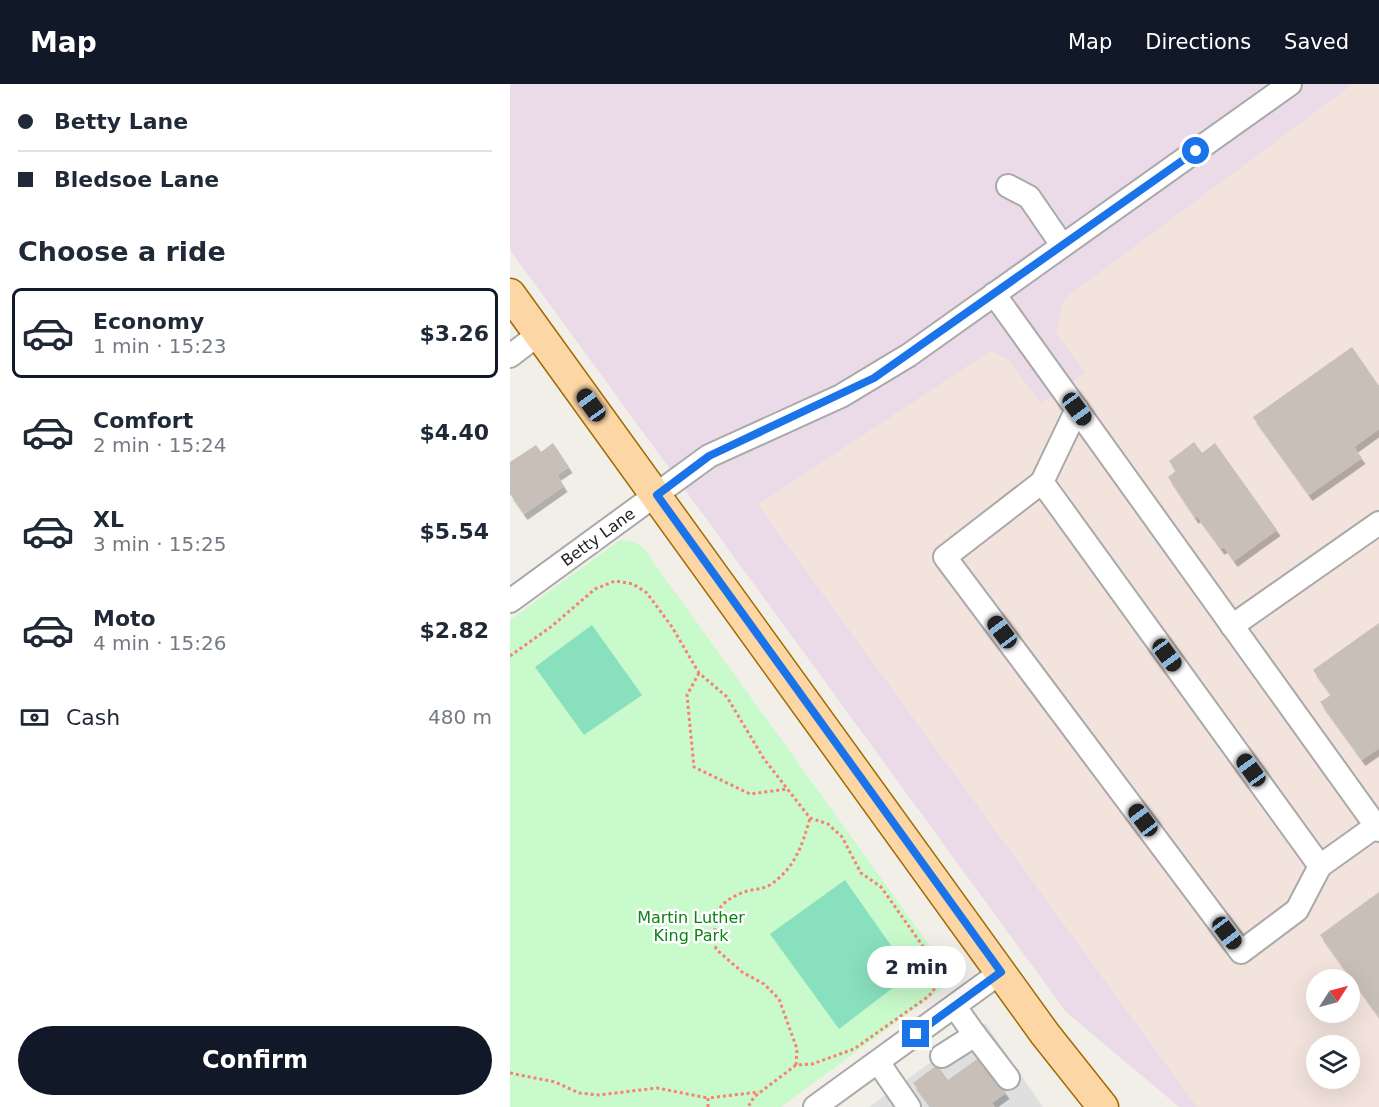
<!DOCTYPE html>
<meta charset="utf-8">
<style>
body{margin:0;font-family:"DejaVu Sans",sans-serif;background:#f6f6f7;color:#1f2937;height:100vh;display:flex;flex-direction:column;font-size:22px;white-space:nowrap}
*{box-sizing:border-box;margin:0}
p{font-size:20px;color:#747a83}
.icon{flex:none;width:33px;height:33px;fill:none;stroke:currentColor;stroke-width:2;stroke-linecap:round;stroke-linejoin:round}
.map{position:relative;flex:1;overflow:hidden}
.panel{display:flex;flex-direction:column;background:#fff;width:510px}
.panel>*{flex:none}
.guide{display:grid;align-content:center;height:132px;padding:0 18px;background:#fff}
.needle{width:39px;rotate:54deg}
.controls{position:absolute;left:796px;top:885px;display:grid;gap:12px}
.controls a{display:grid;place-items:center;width:54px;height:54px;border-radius:50%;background:#fff;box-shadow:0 6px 24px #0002;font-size:30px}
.end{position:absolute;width:27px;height:27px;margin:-14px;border:8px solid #1a73e8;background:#fff;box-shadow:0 0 0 3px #fff}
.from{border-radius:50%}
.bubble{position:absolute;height:42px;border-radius:21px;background:#fff;box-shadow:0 6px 24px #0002;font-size:20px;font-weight:700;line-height:42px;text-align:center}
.car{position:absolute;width:18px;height:36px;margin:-18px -9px;border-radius:8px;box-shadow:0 0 4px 2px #0007;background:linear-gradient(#222 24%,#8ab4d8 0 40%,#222 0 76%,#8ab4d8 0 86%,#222 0)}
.guide b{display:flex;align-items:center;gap:21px;height:57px;font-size:22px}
.guide b+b{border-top:2px solid #e0e1e3}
.guide i{width:15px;height:15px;background:#1f2937}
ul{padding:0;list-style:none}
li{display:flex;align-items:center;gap:18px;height:90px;margin:0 12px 9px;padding:0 6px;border:3px solid transparent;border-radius:9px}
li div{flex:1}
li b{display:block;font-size:22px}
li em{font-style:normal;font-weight:700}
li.selected{border-color:#111827}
li>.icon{width:54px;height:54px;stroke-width:1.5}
h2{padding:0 18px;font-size:27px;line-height:72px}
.pay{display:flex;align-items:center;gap:15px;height:66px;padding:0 18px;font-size:22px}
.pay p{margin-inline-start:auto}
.button{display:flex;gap:12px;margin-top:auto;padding:12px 18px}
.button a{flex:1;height:69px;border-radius:36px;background:#111827;color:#fff;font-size:24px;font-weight:700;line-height:69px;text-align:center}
header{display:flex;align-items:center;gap:36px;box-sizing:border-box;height:84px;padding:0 30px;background:#111827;color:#fff}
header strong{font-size:28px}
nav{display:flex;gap:33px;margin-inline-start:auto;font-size:21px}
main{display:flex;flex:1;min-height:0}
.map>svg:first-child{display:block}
.residential{fill:#e0dfdf}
.industrial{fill:#ebdbe8;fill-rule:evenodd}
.military{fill:#f3e3dd;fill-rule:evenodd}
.park{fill:#c8facc}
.pitch{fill:#88e0be}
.building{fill:#c7bfb8;filter:url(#shadow)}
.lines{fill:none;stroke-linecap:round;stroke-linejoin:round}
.minor-casing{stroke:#a9a9a9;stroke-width:26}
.major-casing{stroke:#a06b00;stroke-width:33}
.path{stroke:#fa8072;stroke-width:3;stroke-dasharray:3 3;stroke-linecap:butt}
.minor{stroke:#fff;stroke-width:22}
.major{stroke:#fcd6a4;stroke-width:30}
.route{stroke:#1a73e8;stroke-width:8}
.labels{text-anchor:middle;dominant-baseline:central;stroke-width:5;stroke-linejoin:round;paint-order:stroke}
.street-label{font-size:16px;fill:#222;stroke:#fff}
.park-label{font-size:16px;fill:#0c8416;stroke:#fff}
</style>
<header>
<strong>Map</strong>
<nav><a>Map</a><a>Directions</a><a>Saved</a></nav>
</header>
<main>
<section class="panel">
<div class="guide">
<b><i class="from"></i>Betty Lane</b>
<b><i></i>Bledsoe Lane</b>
</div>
<h2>Choose a ride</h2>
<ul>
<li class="selected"><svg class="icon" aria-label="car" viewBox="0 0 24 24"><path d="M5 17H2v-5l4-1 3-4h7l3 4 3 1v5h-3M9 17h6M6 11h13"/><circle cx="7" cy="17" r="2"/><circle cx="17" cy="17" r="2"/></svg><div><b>Economy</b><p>1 min · 15:23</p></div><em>$3.26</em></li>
<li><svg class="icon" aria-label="car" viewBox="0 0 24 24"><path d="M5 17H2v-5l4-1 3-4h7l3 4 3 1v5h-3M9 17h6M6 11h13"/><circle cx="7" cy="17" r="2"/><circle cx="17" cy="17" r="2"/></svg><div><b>Comfort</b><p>2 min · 15:24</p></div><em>$4.40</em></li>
<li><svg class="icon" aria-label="car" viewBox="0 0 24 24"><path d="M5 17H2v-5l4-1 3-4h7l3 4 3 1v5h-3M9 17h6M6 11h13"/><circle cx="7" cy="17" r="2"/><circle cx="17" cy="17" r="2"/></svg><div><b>XL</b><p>3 min · 15:25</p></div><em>$5.54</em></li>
<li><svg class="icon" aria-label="car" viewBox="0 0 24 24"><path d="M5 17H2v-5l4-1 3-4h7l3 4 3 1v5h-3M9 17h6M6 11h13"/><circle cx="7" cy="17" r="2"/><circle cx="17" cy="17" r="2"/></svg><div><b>Moto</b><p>4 min · 15:26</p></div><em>$2.82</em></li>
</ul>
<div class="pay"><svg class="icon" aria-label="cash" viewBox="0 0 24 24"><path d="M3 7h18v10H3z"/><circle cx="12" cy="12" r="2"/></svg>Cash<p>480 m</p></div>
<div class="button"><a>Confirm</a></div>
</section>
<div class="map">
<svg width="869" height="1023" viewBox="0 0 869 1023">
<defs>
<filter id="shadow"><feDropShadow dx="3.5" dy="6" stdDeviation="0" flood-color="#0004"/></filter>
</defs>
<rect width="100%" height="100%" fill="#f2efe9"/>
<path class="residential" d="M475 939 533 1023H359Z"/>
<path class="industrial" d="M0 0H869V1023H669L556 928 0 166ZM807 896H840V928H807ZM807 962H840V994H807Z"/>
<path class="military" d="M843 0H869V1023H687L248 421 480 267 499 276 531 320 575 288 546 249 554 215ZM807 896H840V928H807ZM807 962H840V994H807Z"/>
<path class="park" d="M110 456 125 458 134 465 435 883 436 893 433 904 271 1023H0V536Z"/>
<g class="pitch">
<path d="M82 541 132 611 74 651 25 583Z"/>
<path d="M335 796 401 890 329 945 260 850Z"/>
</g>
<g class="building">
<path d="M842 263 869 302V345L844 363 852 374 799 411 743 333Z"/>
<path d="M684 358 692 369 705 359 767 446 724 477 714 463 711 465 687 432 685 434 658 393 666 387 659 377Z"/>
<path d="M43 359 59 383 47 391 54 402 14 430 0 410V378L26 361 31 368Z"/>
<path d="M869 539V664L852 676 810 618 821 611 803 586Z"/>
<path d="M869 808V933L810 851Z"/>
<path d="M470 973 496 1009 482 1019 485 1023H421L403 999 427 981 438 996Z"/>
</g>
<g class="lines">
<defs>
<g id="minor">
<path d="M498 102 519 113 552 161"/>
<path d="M484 210 869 746"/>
<path d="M0 272 29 250"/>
<path d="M567 325 532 398 810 782 866 742"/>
<path d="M532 398 435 473 731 868 787 826 810 782"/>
<path d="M0 517 199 372 331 312 399 271 780 0"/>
<path d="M722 542 869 439"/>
<path d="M465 951 498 994"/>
<path d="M432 972 465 951 445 923"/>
<path d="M368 978 399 1023"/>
<path d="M305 1023 491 888"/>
</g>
<path id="major" d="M0 210 535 950 593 1023"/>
</defs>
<use href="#minor" class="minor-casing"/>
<use href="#major" class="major-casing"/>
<g class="path">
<path d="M0 572 42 542 85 505 105 497 123 500 137 509 162 543 189 589 217 613 254 675 300 734 318 740 332 753 351 789 371 803 434 892 419 912 344 965 302 980 286 981 244 1013 238 1023"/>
<path d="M189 589 177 611 184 683 240 710 277 705"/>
<path d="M286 981 287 965 269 915 254 900 232 888 206 865C203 833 203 819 237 807 245 805 253 805 260 801 285 784 292 762 300 734"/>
<path d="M0 989 45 998 69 1009 89 1011 147 1004 198 1014"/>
<path d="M198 1023V1014L249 1008"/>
</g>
<use href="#minor" class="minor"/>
<use href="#major" class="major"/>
</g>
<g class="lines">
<path class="route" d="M406 950 491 888 147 411 199 372 364 294 686 67"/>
</g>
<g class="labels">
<g class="street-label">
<text transform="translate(88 453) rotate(-36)">Betty Lane</text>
</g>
<g class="park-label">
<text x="181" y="833">Martin Luther<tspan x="181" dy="18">King Park</tspan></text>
</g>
</g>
</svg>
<div class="controls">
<a><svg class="needle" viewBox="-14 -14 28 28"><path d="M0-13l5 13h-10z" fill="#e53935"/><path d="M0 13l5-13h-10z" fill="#747a83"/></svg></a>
<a><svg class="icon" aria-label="layers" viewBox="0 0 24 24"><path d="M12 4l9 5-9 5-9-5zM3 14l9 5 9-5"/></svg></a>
</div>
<i class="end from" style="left:686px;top:67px"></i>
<i class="end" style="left:406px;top:950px"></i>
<div class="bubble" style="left:357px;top:862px;width:99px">2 min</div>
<i class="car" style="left:81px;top:321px;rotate:324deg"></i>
<i class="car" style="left:567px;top:325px;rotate:144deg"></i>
<i class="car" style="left:492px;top:548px;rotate:323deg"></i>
<i class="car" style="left:657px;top:571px;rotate:144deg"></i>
<i class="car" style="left:741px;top:686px;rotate:324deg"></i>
<i class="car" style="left:633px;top:736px;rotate:323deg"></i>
<i class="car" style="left:717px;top:849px;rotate:143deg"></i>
</div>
</main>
